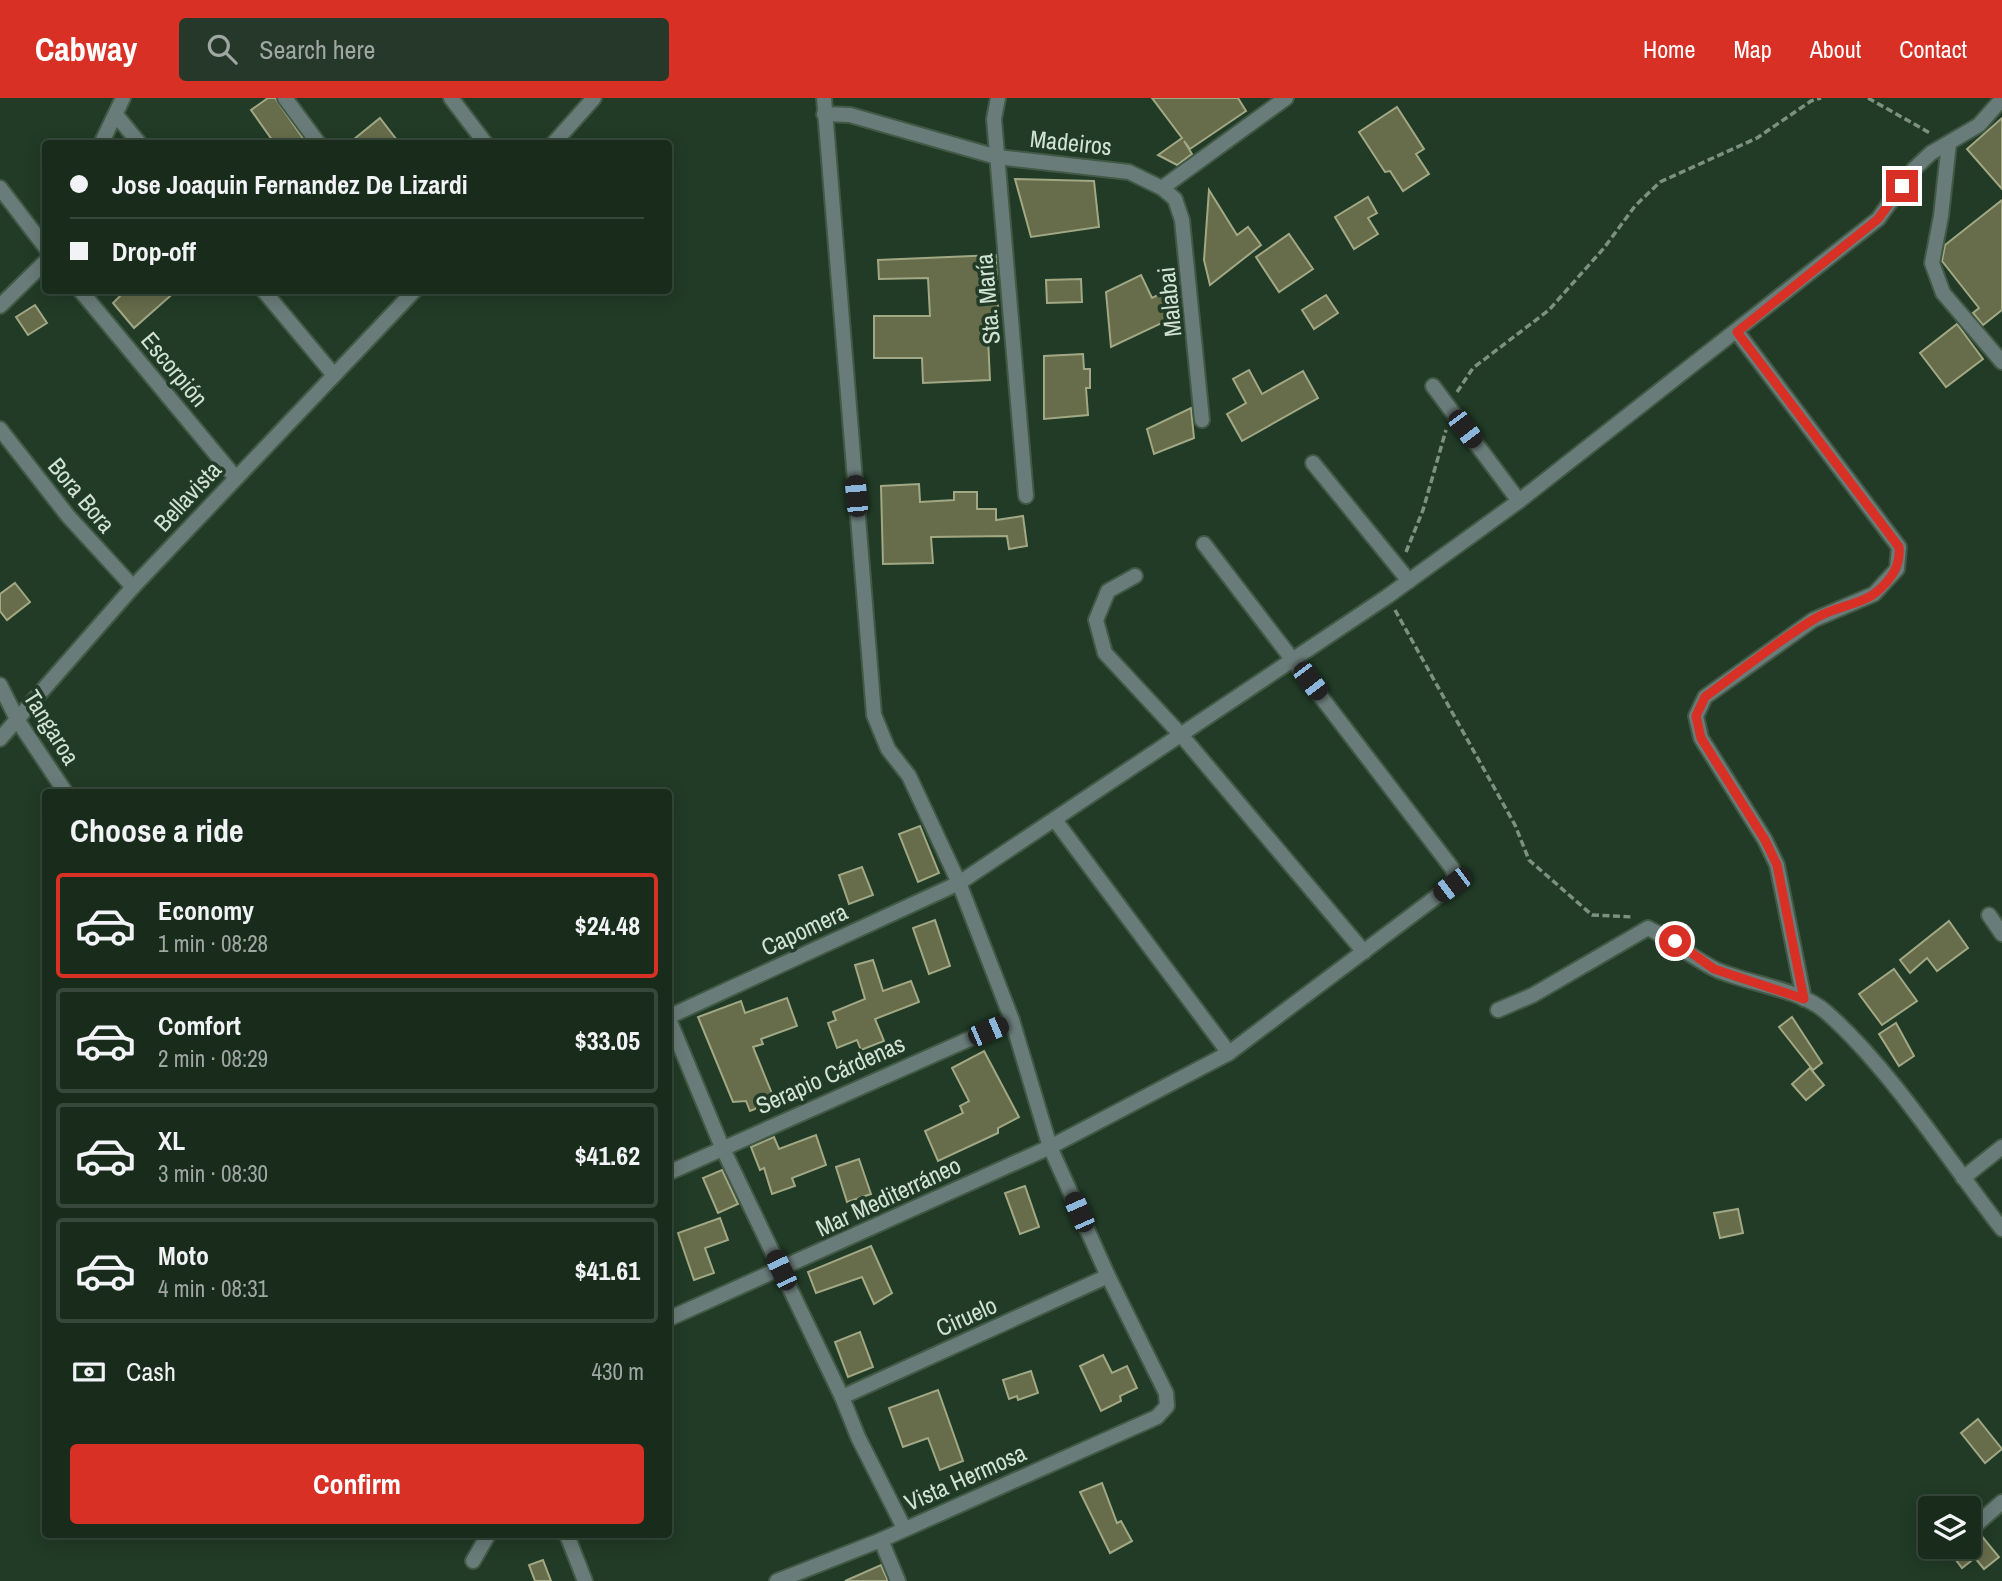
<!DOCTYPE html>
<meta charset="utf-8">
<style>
body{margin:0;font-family:"Archivo Narrow",sans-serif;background:#263829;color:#f1f3f6;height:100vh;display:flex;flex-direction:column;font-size:26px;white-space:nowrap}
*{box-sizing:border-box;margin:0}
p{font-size:23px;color:#9fa7a3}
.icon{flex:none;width:38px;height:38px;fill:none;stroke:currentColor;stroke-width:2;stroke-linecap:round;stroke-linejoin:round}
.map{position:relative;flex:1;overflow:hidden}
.details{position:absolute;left:42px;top:691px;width:630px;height:749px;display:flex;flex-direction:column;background:#192c1c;border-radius:7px;box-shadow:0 4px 18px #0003,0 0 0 2px #37483b}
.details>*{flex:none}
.top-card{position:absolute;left:42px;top:42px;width:630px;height:154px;border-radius:7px;box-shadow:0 4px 18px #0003,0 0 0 2px #37483b;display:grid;align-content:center;height:154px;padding:0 28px;background:#192c1c}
.buttons{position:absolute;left:1918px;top:1398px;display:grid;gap:14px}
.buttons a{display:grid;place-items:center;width:63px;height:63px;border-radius:7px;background:#192c1c;box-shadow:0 4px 18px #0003,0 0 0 2px #37483b;font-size:35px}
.end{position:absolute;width:32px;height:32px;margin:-16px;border:9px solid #d93025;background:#fff;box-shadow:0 0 0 4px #fff}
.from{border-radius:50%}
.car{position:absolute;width:21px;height:42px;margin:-21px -10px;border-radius:9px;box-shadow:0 0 5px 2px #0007;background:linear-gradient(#222 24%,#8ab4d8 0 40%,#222 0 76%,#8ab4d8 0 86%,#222 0)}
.top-card b{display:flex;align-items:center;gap:24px;height:66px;font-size:26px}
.top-card b+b{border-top:2px solid #37483b}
.top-card i{width:18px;height:18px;background:#f1f3f6}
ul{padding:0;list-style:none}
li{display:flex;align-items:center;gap:21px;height:105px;margin:0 14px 10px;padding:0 14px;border:4px solid #37483b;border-radius:7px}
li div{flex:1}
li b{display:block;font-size:26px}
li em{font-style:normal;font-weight:700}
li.on{border-color:#d93025}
li>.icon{width:63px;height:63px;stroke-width:1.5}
h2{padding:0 28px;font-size:32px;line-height:84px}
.pay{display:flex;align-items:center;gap:18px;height:77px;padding:0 28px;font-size:26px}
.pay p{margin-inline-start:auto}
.primary-button{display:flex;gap:14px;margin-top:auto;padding:14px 28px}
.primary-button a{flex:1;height:80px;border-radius:7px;background:#d93025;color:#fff;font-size:28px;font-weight:700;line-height:80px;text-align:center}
header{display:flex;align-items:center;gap:42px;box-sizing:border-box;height:98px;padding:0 35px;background:#d93025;color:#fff}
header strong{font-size:33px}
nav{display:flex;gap:38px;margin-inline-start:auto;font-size:24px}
.search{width:490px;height:63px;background:#263829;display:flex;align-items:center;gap:18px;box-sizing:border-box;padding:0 24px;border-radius:7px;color:#9fa7a3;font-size:26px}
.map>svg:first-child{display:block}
.building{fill:#676c4b;stroke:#a2a884;stroke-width:2}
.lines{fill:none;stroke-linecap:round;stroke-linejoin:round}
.minor-casing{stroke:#415945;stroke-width:18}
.path{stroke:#7c917f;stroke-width:3.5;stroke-dasharray:7 3.5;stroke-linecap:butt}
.minor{stroke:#6a7c79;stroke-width:14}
.route{stroke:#d93025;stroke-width:9}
.labels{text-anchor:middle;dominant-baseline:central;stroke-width:7;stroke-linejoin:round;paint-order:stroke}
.street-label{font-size:24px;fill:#d2e2d4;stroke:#213b26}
</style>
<header>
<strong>Cabway</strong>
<div class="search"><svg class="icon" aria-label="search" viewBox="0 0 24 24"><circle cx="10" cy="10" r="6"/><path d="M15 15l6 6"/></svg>Search here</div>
<nav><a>Home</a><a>Map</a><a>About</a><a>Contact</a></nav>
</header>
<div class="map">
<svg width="2002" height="1483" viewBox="0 0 2002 1483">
<rect width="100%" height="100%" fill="#213b26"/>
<g class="building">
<path d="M268 0H275L307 46H275L251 12Z"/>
<path d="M1152 0H1238L1246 13 1190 51 1184 43 1192 56 1177 67 1158 57 1182 40Z"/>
<path d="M1397 9 1424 51 1416 56 1429 76 1403 93 1390 73 1385 74 1359 34Z"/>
<path d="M380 20 400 46H348Z"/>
<path d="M2002 20V91L1967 51Z"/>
<path d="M1015 81 1094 83 1099 129 1031 139Z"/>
<path d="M1209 92 1237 137 1248 129 1261 147 1210 187 1204 162Z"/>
<path d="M1368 99 1377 115 1368 120 1378 136 1354 151 1335 119Z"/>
<path d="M2002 102V212L1983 227 1973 215 1979 210 1942 163 1945 147Z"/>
<path d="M1289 136 1313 171 1279 194 1256 159Z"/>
<path d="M996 157 999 240 988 239 990 282 923 285 922 260H874V218H930L928 180 879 181 878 162Z"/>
<path d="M1141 177 1152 200 1179 187 1181 216 1111 249 1106 194Z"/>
<path d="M1081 181 1082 204 1047 205 1046 182Z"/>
<path d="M126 192H177L134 230 113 205Z"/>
<path d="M1326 197 1338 215 1314 231 1302 212Z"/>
<path d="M35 207 47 225 28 237 16 219Z"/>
<path d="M1957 226 1983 261 1946 289 1920 255Z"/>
<path d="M1083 256 1084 271H1090V290H1086L1088 317 1044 321V258Z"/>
<path d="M1249 272 1262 296 1303 273 1318 300 1242 343 1227 316 1246 305 1233 281Z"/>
<path d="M1191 310 1194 340 1154 356 1147 331Z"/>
<path d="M919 386 920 404 954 402V394H977V411H996V422L1023 418 1027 448 1009 451 1007 438 931 439 933 465 883 466 881 388Z"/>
<path d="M15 485 30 504 7 522 0 513V496Z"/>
<path d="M920 728 939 775 918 784 899 736Z"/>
<path d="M862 769 873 797 849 806 839 777Z"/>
<path d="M935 822 950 868 929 876 913 830Z"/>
<path d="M1949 823 1968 850 1937 873 1927 860 1910 875 1900 862Z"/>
<path d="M873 862 883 893 911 883 919 904 875 921 884 943 861 952 857 942 837 950 828 925 836 922 833 914 865 901 855 867Z"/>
<path d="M1894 871 1917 903 1882 927 1859 896Z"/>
<path d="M787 900 797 928 761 941 763 946 753 949 775 1003 750 1013 746 1003 733 1004 698 919 741 903 745 915Z"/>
<path d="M1792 919 1822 965 1813 972 1779 929Z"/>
<path d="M1896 925 1914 958 1899 968 1879 936Z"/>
<path d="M984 953 1019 1019 998 1030V1035L938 1063 925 1033 963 1015 960 1008 969 1003 952 970Z"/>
<path d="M1810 970 1824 987 1806 1002 1792 986Z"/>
<path d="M816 1037 826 1067 792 1080 795 1088 772 1096 764 1070 760 1072 751 1049 774 1039 779 1051Z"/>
<path d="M859 1061 871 1096 847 1104 836 1069Z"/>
<path d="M722 1072 738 1106 718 1115 703 1080Z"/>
<path d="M1025 1088 1039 1129 1020 1136 1005 1095Z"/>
<path d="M1738 1111 1743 1135 1720 1140 1714 1115Z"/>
<path d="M720 1120 728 1142 705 1150 714 1175 694 1182 678 1135Z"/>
<path d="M871 1148 892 1195 874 1206 862 1179 816 1195 808 1174Z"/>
<path d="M860 1234 873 1269 848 1279 835 1244Z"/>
<path d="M1103 1257 1112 1275 1127 1268 1137 1290 1120 1298 1121 1303 1101 1313 1080 1268Z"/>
<path d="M1031 1273 1038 1295 1018 1302 1017 1298 1009 1301 1003 1282Z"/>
<path d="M938 1292 963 1363 940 1372 928 1340 903 1349 889 1310Z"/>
<path d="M1978 1321 2002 1351 1985 1365 1961 1335Z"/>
<path d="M1102 1385 1117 1425 1121 1423 1132 1443 1110 1455 1080 1394Z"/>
<path d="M1980 1436 1999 1459 1984 1471 1975 1460 1962 1470 1953 1458 1969 1449Z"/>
<path d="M543 1462 551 1483H535L529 1467Z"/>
<path d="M881 1467 888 1483H845Z"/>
</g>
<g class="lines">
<defs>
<g id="minor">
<path d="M285 0 319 46"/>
<path d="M451 0 486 46"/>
<path d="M998 0 994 21 1026 398"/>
<path d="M824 16 850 17 997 59 1129 74 1162 90 1286 0"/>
<path d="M116 17 140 46"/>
<path d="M1949 45 1941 118 1932 165 1943 195 2002 264"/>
<path d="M101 46 123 0"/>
<path d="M553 46 594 0"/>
<path d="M0 90 46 150"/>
<path d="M1162 90 1175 101 1182 122 1202 322"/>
<path d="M80 192 235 379"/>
<path d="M263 192 333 276"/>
<path d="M0 208 46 163"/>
<path d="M1737 234 1899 449 1897 471 1874 496 1813 522 1705 599 1696 618 1701 640 1765 742 1777 767 1804 901"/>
<path d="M1433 288 1519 403"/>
<path d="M0 331 68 418 133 489"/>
<path d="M1313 365 1409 483"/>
<path d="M1135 478 1108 493 1096 522 1105 555 1182 638 1364 854"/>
<path d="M0 587 18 623 66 695"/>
<path d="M0 641 133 489 415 192"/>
<path d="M1055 722 1229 955"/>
<path d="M1989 817 2002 836"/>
<path d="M1498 912 1533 897 1648 830C1672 842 1694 861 1717 872 1749 886 1800 891 1826 914 1890 970 1949 1063 2002 1131"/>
<path d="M668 919 959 785 1388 498 1519 403 1878 121 1914 71 1931 55 1979 27 2002 1"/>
<path d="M668 919 722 1049 842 1299 858 1339 904 1430"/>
<path d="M668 1075 1012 922"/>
<path d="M1963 1080 2002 1049"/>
<path d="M668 1221 1050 1049 1229 955 1452 787 1455 779 1452 770 1204 446"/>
<path d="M842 1299 1108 1178"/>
<path d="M1969 1433 2002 1404"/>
<path d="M567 1437 585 1483"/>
<path d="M881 1442 898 1483"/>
<path d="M473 1463 488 1437"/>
<path d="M777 1483 881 1442 1157 1319 1167 1308 1166 1295 1108 1178 1050 1049 1012 922 959 785 909 678 888 651 874 617 824 0"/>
</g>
</defs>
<use href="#minor" class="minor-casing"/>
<g class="path">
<path d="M1868 0 1930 35"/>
<path d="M1457 294 1473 270 1549 212 1604 150 1635 108 1660 84 1757 40 1811 3 1821 0"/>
<path d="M1406 454 1423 412 1446 332"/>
<path d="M1395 512 1515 727 1529 762 1592 817 1633 819"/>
</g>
<use href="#minor" class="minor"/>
</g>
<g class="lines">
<path class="route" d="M1675 843 1714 871 1804 901 1777 767 1765 742 1701 640 1696 618 1705 599C1741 573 1777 543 1816 520 1835 508 1864 507 1880 491 1893 479 1901 466 1899 449L1737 234 1878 121 1902 88"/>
</g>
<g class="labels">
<g class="street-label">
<text transform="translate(1071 44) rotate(6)">Madeiros</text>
<text transform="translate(987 201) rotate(-95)">Sta. María</text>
<text transform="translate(1169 204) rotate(-96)">Malabai</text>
<text transform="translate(175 271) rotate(50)">Escorpión</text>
<text transform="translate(82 397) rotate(50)">Bora Bora</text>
<text transform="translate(187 398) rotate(-47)">Bellavista</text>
<text transform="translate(52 629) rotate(58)">Tangaroa</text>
<text transform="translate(804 831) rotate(-25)">Capomera</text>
<text transform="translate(830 976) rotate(-24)">Serapio Cárdenas</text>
<text transform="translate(888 1098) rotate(-25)">Mar Mediterráneo</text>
<text transform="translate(966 1218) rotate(-24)">Ciruelo</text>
<text transform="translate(965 1379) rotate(-24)">Vista Hermosa</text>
</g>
</g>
</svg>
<div class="buttons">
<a><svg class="icon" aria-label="layers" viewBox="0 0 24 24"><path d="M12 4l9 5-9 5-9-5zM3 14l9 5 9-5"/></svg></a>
</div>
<i class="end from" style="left:1675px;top:843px"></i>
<i class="end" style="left:1902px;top:88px"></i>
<i class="car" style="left:1465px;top:331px;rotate:143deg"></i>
<i class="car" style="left:856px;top:398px;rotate:355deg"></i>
<i class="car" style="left:1310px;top:583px;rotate:143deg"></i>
<i class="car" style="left:1452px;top:787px;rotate:233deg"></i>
<i class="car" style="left:988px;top:933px;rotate:67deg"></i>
<i class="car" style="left:1079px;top:1114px;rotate:336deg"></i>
<i class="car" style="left:781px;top:1172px;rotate:335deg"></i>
<div class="top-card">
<b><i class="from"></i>Jose Joaquin Fernandez De Lizardi</b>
<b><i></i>Drop-off</b>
</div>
<section class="details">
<h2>Choose a ride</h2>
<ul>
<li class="on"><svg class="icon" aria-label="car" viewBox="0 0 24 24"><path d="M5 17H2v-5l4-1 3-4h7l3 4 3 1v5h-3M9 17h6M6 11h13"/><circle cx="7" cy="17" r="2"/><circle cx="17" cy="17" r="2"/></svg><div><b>Economy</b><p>1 min · 08:28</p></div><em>$24.48</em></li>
<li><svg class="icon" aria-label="car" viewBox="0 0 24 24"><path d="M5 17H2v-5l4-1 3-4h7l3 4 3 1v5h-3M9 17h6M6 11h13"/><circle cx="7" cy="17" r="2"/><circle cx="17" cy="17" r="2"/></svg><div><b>Comfort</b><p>2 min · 08:29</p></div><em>$33.05</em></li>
<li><svg class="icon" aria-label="car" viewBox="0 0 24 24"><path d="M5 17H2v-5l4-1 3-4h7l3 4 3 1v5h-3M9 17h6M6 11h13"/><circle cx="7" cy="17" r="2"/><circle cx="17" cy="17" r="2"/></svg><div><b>XL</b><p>3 min · 08:30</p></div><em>$41.62</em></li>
<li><svg class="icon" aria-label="car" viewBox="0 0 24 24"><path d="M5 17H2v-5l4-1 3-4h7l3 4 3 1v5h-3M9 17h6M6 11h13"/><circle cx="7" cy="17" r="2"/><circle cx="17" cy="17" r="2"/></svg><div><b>Moto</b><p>4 min · 08:31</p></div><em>$41.61</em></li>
</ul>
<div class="pay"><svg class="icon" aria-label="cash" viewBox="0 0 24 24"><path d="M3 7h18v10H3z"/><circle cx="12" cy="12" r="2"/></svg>Cash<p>430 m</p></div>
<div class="primary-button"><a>Confirm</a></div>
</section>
</div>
